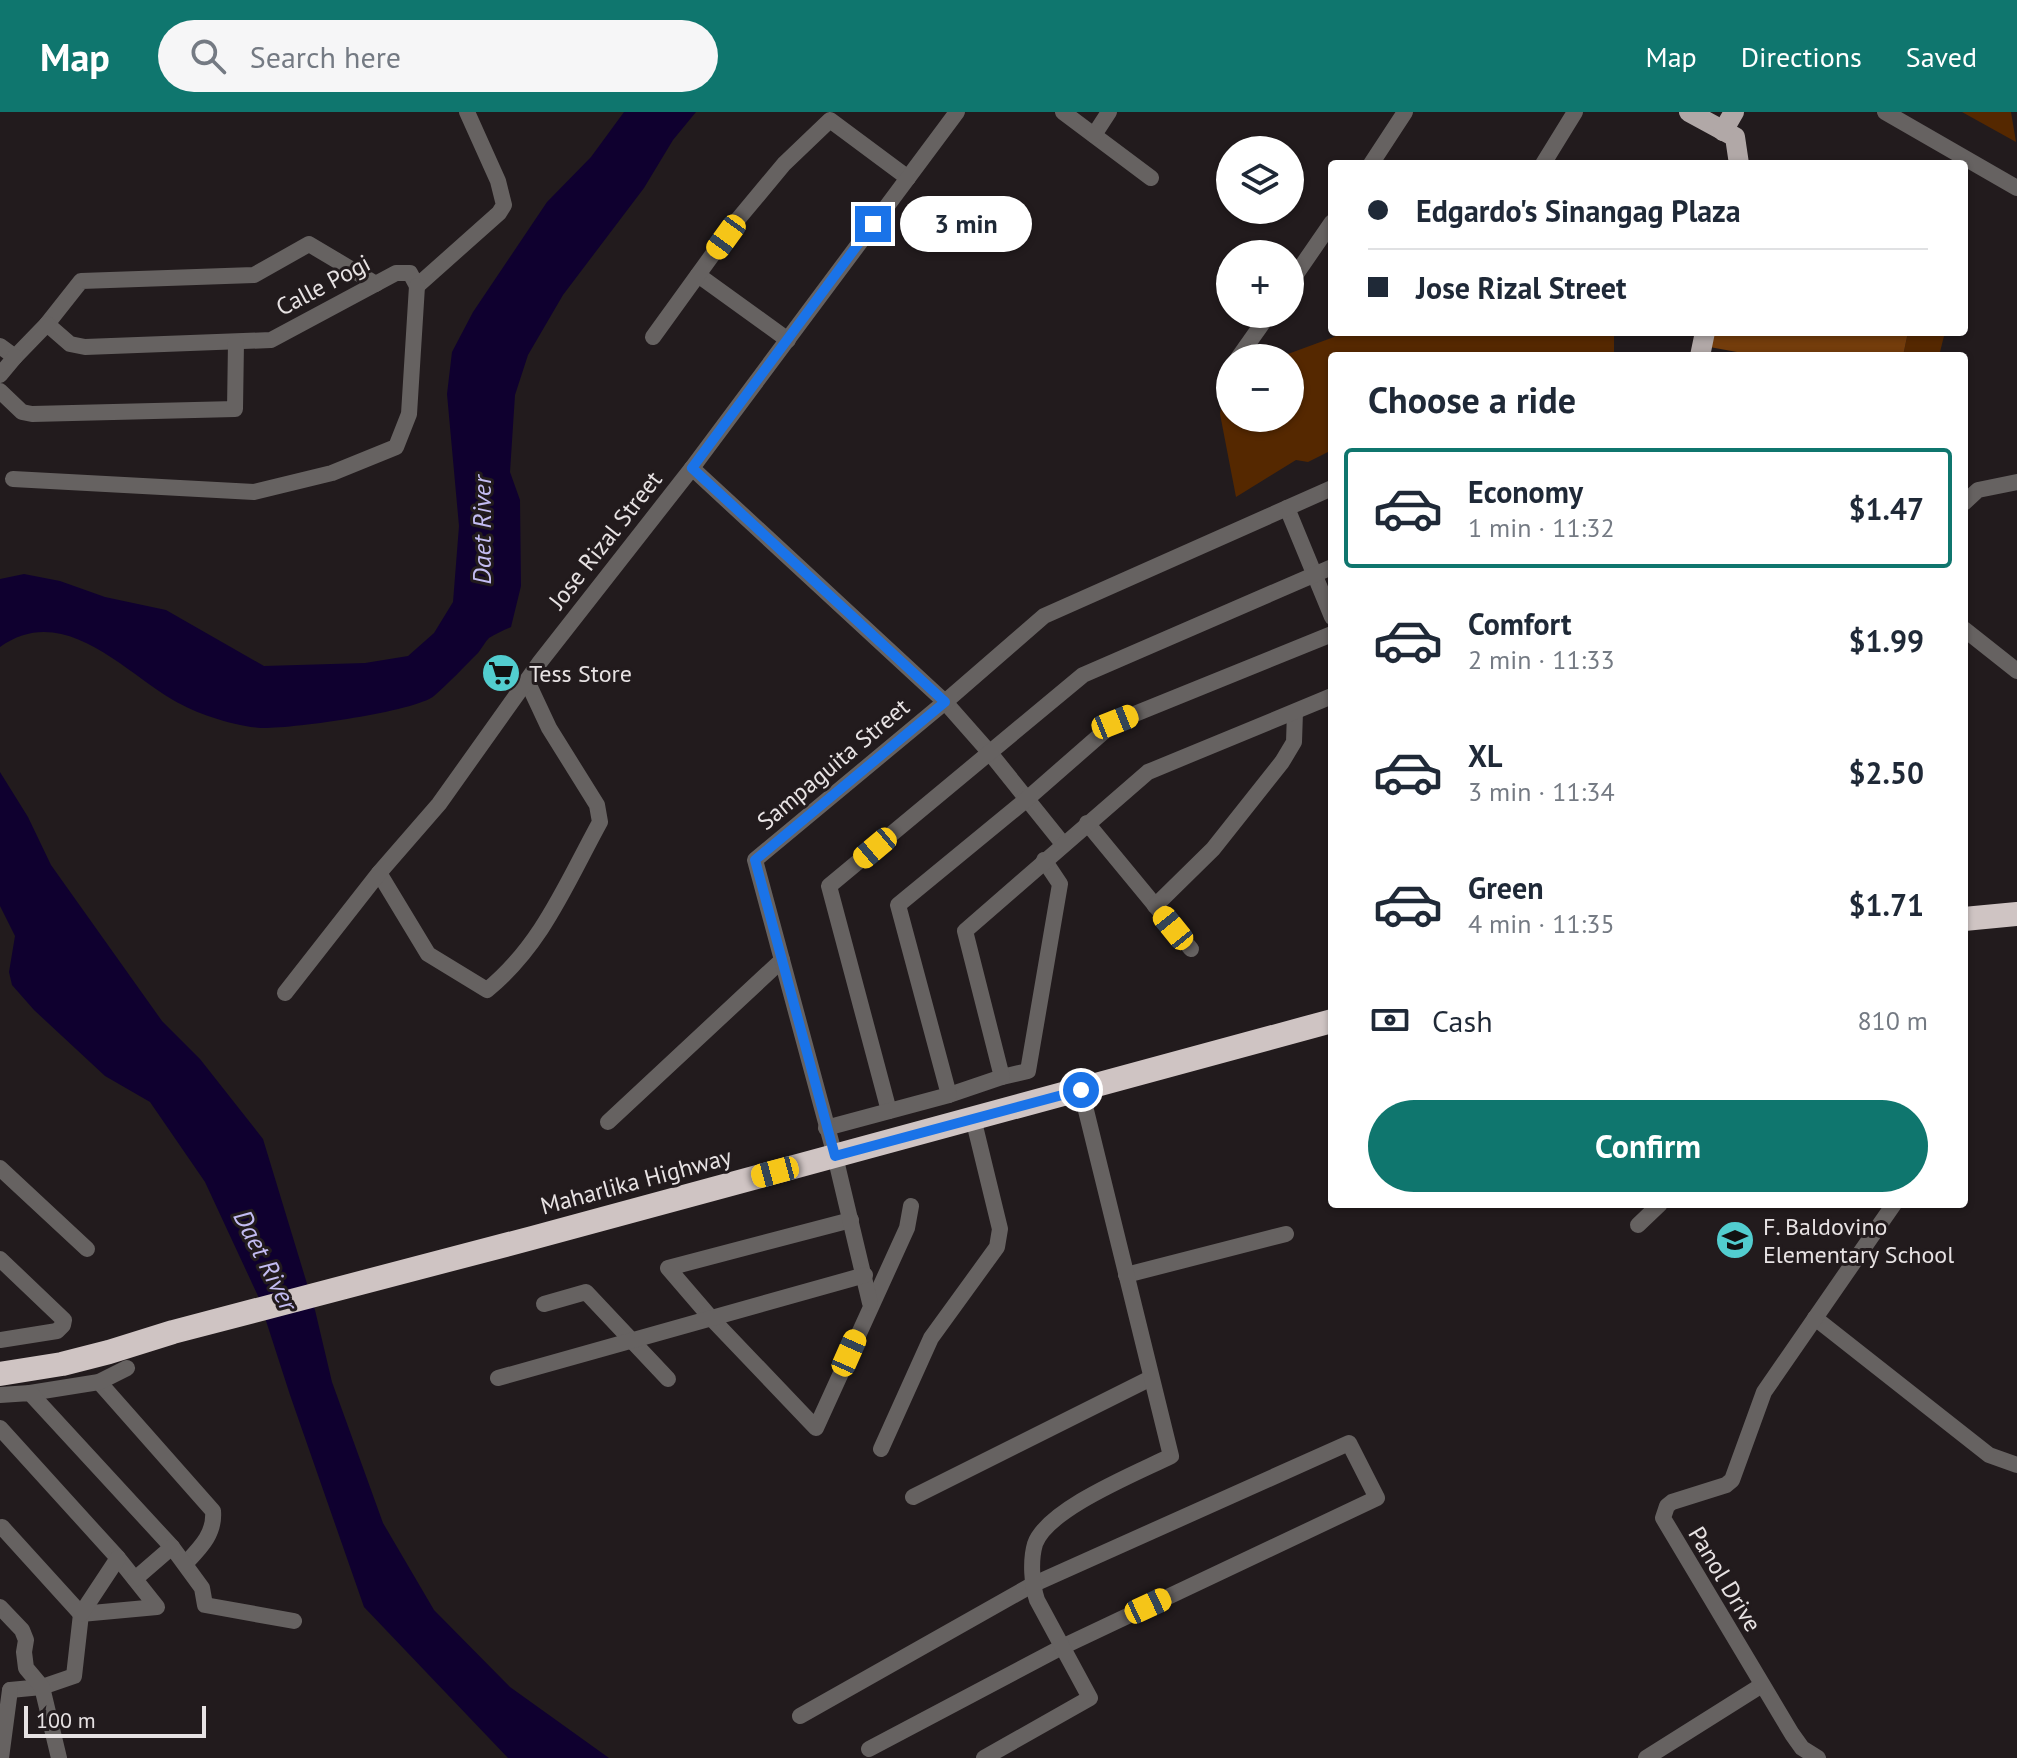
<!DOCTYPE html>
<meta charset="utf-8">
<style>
body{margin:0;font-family:"PT Sans",sans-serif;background:#f6f6f7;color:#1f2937;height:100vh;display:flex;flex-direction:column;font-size:30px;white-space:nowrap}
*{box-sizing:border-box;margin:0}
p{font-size:26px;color:#747a83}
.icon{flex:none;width:44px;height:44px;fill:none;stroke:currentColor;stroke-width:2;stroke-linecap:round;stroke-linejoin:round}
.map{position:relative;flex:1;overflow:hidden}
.sheet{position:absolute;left:1328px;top:240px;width:640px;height:856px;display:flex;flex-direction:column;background:#fff;border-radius:8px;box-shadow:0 2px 6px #0004}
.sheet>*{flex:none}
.hud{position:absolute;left:1328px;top:48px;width:640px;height:176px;border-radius:8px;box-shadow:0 2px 6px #0004;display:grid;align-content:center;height:176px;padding:0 40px;background:#fff}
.fabs{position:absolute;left:1216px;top:24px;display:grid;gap:16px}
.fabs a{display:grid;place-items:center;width:88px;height:88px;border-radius:50%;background:#fff;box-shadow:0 2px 6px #0004;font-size:40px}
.scale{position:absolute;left:24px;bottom:20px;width:182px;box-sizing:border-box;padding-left:8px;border:4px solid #e7e2e3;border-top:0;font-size:22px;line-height:28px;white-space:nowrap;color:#e7e2e3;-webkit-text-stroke:6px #221b1d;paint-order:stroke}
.end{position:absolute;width:36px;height:36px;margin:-18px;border:10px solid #1a73e8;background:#fff;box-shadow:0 0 0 4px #fff}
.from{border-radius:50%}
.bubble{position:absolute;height:56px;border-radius:28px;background:#fff;box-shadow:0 2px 6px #0004;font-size:26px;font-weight:700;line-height:56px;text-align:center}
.car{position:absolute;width:24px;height:48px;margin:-24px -12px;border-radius:10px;box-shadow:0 0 6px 2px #0007;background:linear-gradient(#f5c518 24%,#345 0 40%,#f5c518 0 76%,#345 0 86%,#f5c518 0)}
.hud b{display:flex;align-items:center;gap:28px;height:76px;font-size:30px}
.hud b+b{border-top:2px solid #e0e1e3}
.hud i{width:20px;height:20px;background:#1f2937}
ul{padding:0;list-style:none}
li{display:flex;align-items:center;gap:24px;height:120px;margin:0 16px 12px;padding:0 24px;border:4px solid transparent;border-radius:8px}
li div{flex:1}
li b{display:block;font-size:30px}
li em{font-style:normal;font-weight:700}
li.selected{border-color:#0f766e}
li>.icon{width:72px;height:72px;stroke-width:1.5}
h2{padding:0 40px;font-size:36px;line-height:96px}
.pay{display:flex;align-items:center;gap:20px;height:88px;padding:0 40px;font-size:30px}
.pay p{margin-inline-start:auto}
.button{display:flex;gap:16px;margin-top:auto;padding:16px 40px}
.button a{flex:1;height:92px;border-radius:48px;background:#0f766e;color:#fff;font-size:32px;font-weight:700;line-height:92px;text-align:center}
header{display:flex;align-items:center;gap:48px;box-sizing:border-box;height:112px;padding:0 40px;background:#0f766e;color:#fff}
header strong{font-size:38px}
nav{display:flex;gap:44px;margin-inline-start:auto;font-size:28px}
.search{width:560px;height:72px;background:#f6f6f7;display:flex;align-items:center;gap:20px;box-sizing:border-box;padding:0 28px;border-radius:44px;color:#747a83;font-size:30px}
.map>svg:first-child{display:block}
.green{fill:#552800}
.forest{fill:#743d0c}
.water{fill:#0f002f}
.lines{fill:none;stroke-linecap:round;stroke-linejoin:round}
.minor{stroke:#666261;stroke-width:16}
.major{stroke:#b1a8a7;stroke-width:20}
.highway{stroke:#cfc4c3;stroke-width:24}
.route{stroke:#1a73e8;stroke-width:10}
.labels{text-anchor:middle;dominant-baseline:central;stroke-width:6;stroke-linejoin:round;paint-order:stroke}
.street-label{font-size:24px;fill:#e7e2e3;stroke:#221b1d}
.poi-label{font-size:24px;fill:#e7e2e3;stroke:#221b1d;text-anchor:start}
.water-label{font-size:26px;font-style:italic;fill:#c3bcf2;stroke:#221b1d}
</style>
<header>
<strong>Map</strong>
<div class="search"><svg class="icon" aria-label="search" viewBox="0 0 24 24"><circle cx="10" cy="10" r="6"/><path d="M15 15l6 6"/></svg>Search here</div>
<nav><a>Map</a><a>Directions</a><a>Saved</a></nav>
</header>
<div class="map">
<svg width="2017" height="1646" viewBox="0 0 2017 1646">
<rect width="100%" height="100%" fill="#221b1d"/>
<g class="green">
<path d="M1962 0H2011L2016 30Z"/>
<path d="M1338 220H1608L1614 224V244H1332V338L1308 350 1296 348 1236 385 1220 302 1226 264 1230 267V306H1290V246H1277L1334 225Z"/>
<path d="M1908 220H1945L1939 244H1903Z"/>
</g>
<path class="forest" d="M1708 220H1908L1903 244H1759L1704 234Z"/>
<g class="water">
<path d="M624 0H696L673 28 644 76 563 183 528 243 515 283 510 360 520 388 521 474 511 515C504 518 495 522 489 526 485 530 482 536 478 541 464 555 449 571 434 584 414 600 290 617 261 616 233 614 197 602 173 588 122 558 63 490 0 535V467L24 462 60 469 105 485 166 498 264 554 365 551 408 544 434 521 453 490 459 414 447 282 452 240 473 200 547 90 591 45Z"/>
<path d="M0 660 28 705 51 753 162 909 200 947 263 1027 315 1198 332 1270 383 1411 434 1498 510 1575 609 1646H508L364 1495 290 1283 258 1184 205 1070 150 990 105 964 34 898 12 873 9 860 15 824 0 794Z"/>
</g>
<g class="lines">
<g class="minor">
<path d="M1063 0 1151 66"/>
<path d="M1885 0 2017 76"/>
<path d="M1094 23 1109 0"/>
<path d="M1371 52 1405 0"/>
<path d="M1543 52 1575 0"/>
<path d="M698 163 788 228"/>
<path d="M1290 171 1332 110"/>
<path d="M47 212 81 169 254 163 309 132 376 172"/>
<path d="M653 225 739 106 784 52 830 8 908 66"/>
<path d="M0 234 15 245 47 212 70 232 85 235 271 228 396 161H410L417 174 499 101 504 93 498 69 467 0"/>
<path d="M1238 246 1269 202"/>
<path d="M0 263 15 245"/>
<path d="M1225 267 1230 259"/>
<path d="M0 279 22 300 32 302 235 297 236 230"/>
<path d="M692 356 945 590 990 641 1063 732"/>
<path d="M13 367 254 380 332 361 396 335 409 302 417 174"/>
<path d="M1964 391 1978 378 2017 370"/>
<path d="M1287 396 1332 505"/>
<path d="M1964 517 2017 559"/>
<path d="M1087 711 1191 837"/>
<path d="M379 761 428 842 487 878C542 833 566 772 600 710L597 693 549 616 527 569"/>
<path d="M1155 794 1213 737 1282 650 1294 630 1295 600"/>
<path d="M285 881 379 761 439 692 540 550 692 356 957 0"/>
<path d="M1002 965 1028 959 1060 772 1044 748"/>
<path d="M949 983 1002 965 965 819 1148 660 1332 584"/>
<path d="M889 999 829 774 1083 563 1332 455"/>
<path d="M608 1010 782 848"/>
<path d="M826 1016 949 983 898 793 1027 687 1115 610 1332 522"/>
<path d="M0 1056 87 1137"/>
<path d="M851 1108 668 1156 711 1206 816 1316 907 1116 911 1094"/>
<path d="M1638 1113 1660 1092"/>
<path d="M0 1147 64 1208 63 1213 57 1219 0 1228"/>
<path d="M1126 1163 1286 1122"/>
<path d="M870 1191 835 1044 755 748 945 590 1044 504 1332 376"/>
<path d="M544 1192 586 1180 668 1267"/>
<path d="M1815 1206 1989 1343 2017 1353"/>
<path d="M498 1266 865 1163"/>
<path d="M99 1270 213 1399C215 1422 200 1436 185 1452"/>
<path d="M30 1281 99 1270 127 1256"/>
<path d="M0 1283 30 1281 172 1435 202 1476 205 1493 294 1509"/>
<path d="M0 1316 118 1446 157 1495 81 1502 74 1564 42 1575 10 1578"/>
<path d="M881 1337 931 1226 997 1135 1000 1117 973 1006"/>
<path d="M913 1385 1151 1266"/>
<path d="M2 1415 81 1502 118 1446"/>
<path d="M135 1467 172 1435"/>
<path d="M0 1495 22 1518 26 1528 24 1540 26 1556 42 1575 59 1646"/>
<path d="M800 1604 1032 1473 1349 1331 1377 1386 1062 1535 869 1637"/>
<path d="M1 1646 10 1578"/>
<path d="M984 1646 1090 1586 1037 1488C1032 1473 1030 1449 1035 1432 1047 1397 1137 1361 1171 1344L1081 978"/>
<path d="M1646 1646 1762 1573"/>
<path d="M1818 1646 1802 1636 1792 1622 1663 1406 1667 1394 1672 1390 1726 1373 1732 1368 1764 1280 1894 1092"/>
</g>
<g class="major">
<path d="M1689 0 1735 25 1739 52"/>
<path d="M1723 19 1734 0"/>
<path d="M1700 244 1705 220"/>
</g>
<g class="highway">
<path d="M1964 807 2017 802"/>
<path d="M0 1262 62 1252 109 1240 173 1220 532 1126 1332 909"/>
</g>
</g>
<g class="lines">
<path class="route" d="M873 112 692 356 945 590 755 748 835 1044 1081 978"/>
</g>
<defs>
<symbol id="supermarket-disc" viewBox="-11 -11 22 22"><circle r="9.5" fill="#52cdcf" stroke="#221b1d"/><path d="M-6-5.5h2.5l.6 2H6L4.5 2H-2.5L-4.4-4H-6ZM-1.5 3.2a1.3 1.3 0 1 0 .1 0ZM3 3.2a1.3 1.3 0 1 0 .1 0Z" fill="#111"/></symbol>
<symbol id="school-disc" viewBox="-11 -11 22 22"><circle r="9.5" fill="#52cdcf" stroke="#221b1d"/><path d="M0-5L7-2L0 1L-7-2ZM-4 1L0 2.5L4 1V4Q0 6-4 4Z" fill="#111"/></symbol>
</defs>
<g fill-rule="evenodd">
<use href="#supermarket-disc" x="479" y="539" width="44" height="44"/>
<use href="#school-disc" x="1713" y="1106" width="44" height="44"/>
</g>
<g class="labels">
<g class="street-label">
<text transform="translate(323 173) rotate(-28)">Calle Pogi</text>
<text transform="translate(605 428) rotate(-52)">Jose Rizal Street</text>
<text transform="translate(833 652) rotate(-40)">Sampaguita Street</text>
<text transform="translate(636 1069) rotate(-15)">Maharlika Highway</text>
<text transform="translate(1725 1467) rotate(59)">Panol Drive</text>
</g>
<g class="poi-label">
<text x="529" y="561">Tess Store</text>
<text x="1763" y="1114">F. Baldovino<tspan x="1763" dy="28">Elementary School</tspan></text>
</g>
<g class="water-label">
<text transform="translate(481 418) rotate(-90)">Daet River</text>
<text transform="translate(266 1148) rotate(63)">Daet River</text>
</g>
</g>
</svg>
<div class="fabs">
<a><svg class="icon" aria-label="layers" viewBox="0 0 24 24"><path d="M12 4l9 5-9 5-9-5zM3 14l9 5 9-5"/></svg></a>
<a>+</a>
<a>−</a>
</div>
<div class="scale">100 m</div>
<i class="end from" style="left:1081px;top:978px"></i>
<i class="end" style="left:873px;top:112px"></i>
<div class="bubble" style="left:900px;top:84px;width:132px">3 min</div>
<i class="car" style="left:726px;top:125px;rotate:216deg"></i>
<i class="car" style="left:1115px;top:610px;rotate:68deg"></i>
<i class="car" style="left:875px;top:736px;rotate:230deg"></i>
<i class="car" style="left:1173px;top:816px;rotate:321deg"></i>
<i class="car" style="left:775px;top:1060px;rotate:255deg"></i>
<i class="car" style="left:849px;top:1241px;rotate:24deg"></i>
<i class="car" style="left:1148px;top:1494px;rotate:65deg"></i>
<div class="hud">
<b><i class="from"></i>Edgardo's Sinangag Plaza</b>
<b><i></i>Jose Rizal Street</b>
</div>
<section class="sheet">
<h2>Choose a ride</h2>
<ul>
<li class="selected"><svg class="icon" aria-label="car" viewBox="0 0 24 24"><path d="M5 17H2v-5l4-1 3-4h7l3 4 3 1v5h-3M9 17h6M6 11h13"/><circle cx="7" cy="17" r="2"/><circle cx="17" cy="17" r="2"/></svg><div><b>Economy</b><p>1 min · 11:32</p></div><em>$1.47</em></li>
<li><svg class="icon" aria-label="car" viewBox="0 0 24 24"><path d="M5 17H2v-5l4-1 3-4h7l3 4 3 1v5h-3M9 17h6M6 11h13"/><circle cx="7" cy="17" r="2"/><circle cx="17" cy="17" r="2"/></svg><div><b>Comfort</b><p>2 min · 11:33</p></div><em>$1.99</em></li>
<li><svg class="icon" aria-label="car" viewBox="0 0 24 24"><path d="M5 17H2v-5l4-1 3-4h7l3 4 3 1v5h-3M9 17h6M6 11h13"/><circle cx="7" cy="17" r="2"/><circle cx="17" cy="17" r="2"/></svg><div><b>XL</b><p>3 min · 11:34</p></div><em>$2.50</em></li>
<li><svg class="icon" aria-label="car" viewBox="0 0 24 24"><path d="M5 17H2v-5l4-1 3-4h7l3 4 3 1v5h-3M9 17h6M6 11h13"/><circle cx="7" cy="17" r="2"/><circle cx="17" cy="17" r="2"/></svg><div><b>Green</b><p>4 min · 11:35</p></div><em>$1.71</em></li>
</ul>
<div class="pay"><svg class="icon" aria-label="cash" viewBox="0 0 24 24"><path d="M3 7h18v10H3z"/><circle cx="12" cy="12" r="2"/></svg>Cash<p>810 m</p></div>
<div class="button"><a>Confirm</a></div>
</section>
</div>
